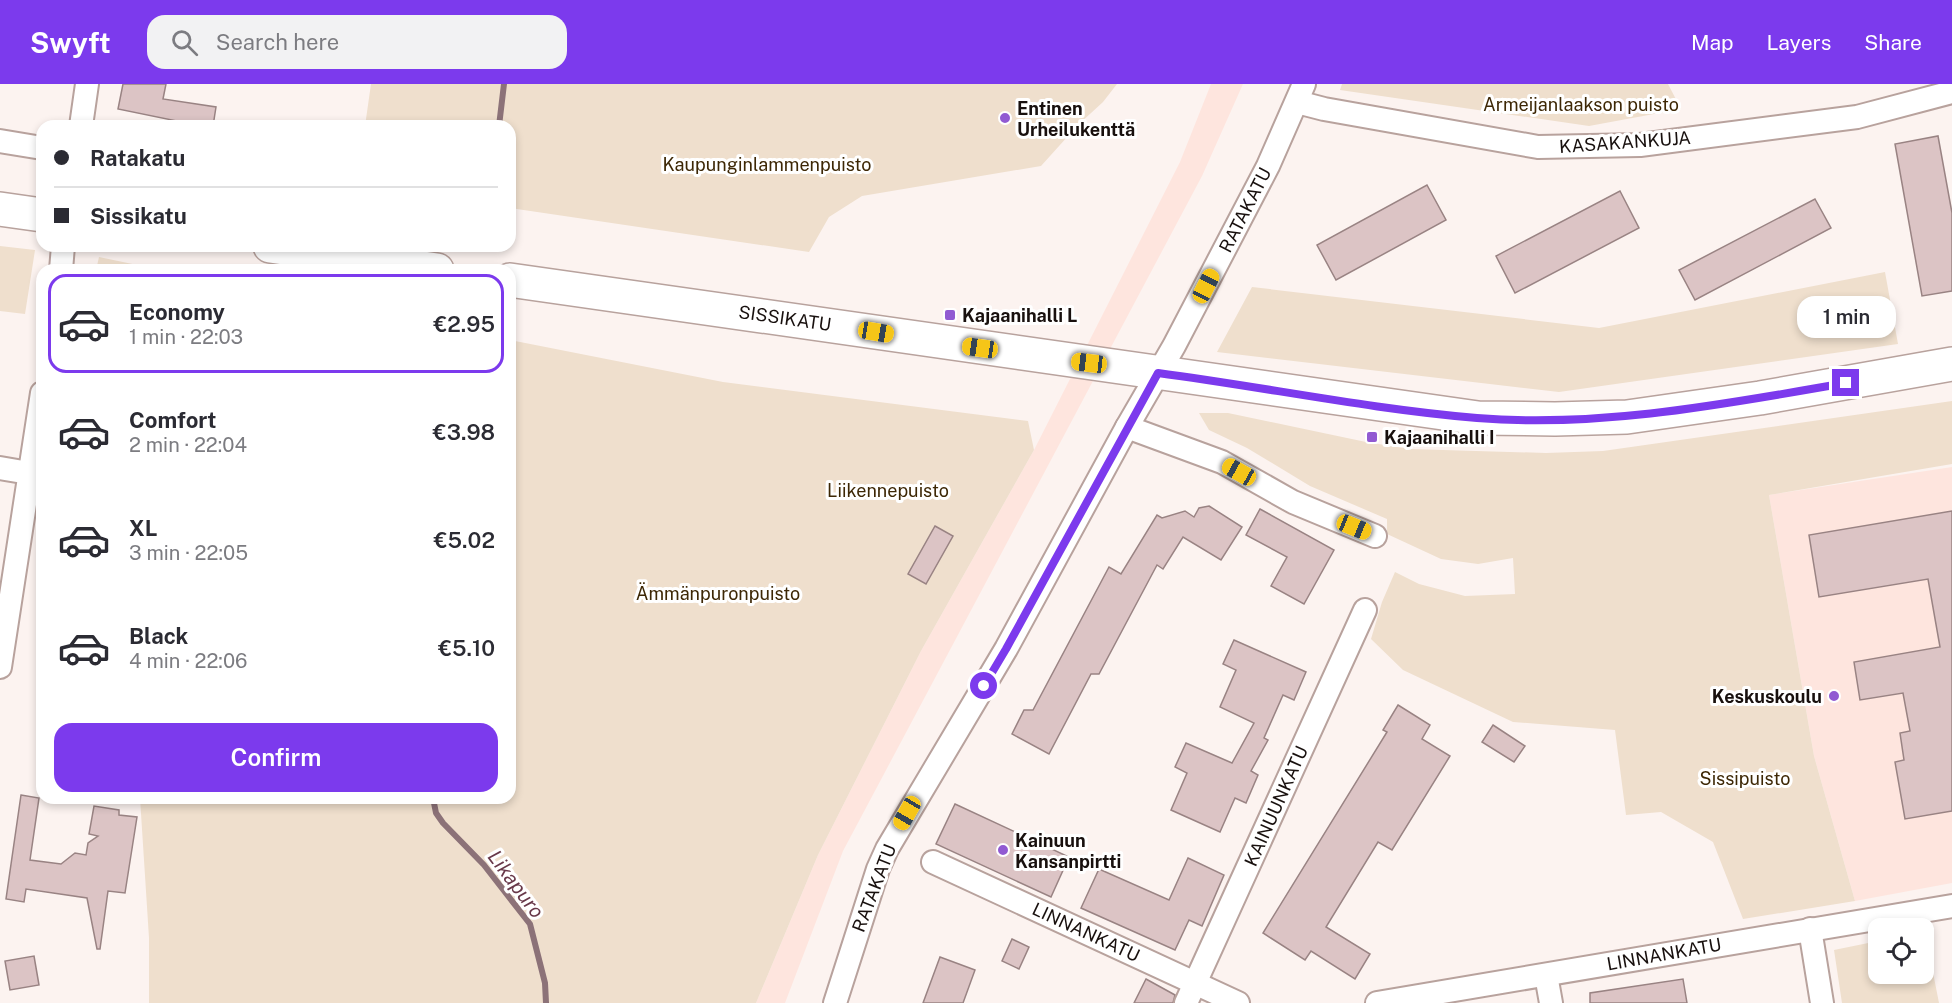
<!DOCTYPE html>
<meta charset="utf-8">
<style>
body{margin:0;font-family:"Public Sans",sans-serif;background:#f2f2f3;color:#2b2b33;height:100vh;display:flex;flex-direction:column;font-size:22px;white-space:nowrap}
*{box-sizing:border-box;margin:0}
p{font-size:20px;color:#7c7c81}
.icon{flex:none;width:33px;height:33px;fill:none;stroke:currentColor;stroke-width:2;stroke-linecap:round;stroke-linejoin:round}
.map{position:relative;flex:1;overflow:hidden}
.panel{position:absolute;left:36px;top:180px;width:480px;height:540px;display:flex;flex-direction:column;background:#fff;border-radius:18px;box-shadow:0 3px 9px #0003}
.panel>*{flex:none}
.banner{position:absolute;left:36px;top:36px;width:480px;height:132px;border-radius:18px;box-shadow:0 3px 9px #0003;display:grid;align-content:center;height:132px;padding:0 18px;background:#fff}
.tools{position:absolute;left:1868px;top:834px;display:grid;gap:12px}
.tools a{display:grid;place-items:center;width:66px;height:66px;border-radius:12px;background:#fff;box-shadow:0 3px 9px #0003;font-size:30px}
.end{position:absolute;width:27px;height:27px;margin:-14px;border:8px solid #7c3aed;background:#fff;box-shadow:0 0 0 3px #fff}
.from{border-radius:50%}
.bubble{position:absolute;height:42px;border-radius:18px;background:#fff;box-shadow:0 3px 9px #0003;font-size:20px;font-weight:600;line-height:42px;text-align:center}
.car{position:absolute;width:18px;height:36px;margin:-18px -9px;border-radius:8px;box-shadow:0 0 4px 2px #0007;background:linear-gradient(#f5c518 24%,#345 0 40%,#f5c518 0 76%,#345 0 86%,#f5c518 0)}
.banner b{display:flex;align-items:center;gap:21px;height:57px;font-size:22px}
.banner b+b{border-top:2px solid #e1e1e2}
.banner i{width:15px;height:15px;background:#2b2b33}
ul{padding:10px 0 0;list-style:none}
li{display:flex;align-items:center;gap:18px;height:99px;margin:0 12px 9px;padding:0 6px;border:3px solid transparent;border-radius:18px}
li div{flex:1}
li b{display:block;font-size:22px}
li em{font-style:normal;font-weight:600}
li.current{border-color:#7c3aed}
li>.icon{width:54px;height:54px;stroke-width:1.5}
.primary-button{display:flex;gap:12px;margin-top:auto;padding:12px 18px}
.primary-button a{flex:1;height:69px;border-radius:18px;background:#7c3aed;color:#fff;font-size:24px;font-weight:600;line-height:69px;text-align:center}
header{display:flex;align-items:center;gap:36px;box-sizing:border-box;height:84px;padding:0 30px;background:#7c3aed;color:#fff}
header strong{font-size:28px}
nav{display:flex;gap:33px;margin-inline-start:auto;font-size:21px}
.search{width:420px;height:54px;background:#f2f2f3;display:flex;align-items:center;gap:15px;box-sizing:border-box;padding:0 21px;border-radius:18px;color:#7c7c81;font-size:22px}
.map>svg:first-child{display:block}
.built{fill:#fee5de}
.green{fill:#efdfcd}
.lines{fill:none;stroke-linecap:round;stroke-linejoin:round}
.stream{stroke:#8c7278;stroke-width:6}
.building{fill:#dcc4c5;stroke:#998383;stroke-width:1.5}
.street-casing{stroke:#b8a29d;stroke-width:26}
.primary-casing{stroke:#b8a29d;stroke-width:36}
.street{stroke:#fff;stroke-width:22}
.primary{stroke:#fff;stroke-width:33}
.route{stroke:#7c3aed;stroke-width:8}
.poi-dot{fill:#915ad2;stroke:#fff;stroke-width:2}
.labels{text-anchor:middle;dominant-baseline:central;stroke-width:6;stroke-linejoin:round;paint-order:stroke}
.park-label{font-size:18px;fill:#3d2705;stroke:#fff}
.poi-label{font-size:18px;font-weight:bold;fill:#18100e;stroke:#fff;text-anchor:start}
.street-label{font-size:18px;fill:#18100e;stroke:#fff}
.water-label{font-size:20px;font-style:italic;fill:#683849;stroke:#fff}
</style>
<header>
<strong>Swyft</strong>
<div class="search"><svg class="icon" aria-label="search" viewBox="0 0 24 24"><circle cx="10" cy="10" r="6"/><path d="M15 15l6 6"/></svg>Search here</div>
<nav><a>Map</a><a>Layers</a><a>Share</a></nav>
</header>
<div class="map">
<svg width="1952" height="919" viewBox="0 0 1952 919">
<rect width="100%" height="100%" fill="#fcf3f0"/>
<g class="built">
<path d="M1211 0H1243L1202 92 843 767 785 919H756L818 771 921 567 1034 366 1180 78Z"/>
<path d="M1952 383V799L1855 817 1814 672 1769 411Z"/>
</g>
<g class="green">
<path d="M371 0H1117L1103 18 1078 41 1041 82 862 112 829 133 809 168 510 124V42H365Z"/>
<path d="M1342 0H1668L1681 25 1589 42 1340 6Z"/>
<path d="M0 162 35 166 25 230 0 227Z"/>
<path d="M99 173 161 186H96Z"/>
<path d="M1885 188 1898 260 1559 308 1217 268 1252 203 1599 244Z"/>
<path d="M510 256 723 298 1028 337 1034 366 921 567 818 771 756 919H149V854L140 714H510Z"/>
<path d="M1952 317V380L1769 411 1814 672 1855 817 1743 835 1713 758 1661 728 1626 731 1615 646 1513 638 1403 586 1371 555 1382 518 1395 488 1419 500 1465 512 1515 510 1513 474 1478 480 1441 475 1387 450V435L1310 402 1247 364 1209 346 1199 329H1228L1366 358 1410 365 1546 369 1603 367Z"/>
<path d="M1923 848H1925L1939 919H1842L1834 866 1878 857V890H1923Z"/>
</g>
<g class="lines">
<g class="stream">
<path d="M499 42 504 0"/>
<path d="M433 714 436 729 443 739 484 781 530 840 545 899 546 919"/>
</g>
</g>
<g class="building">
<path d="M123 0H166L163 15 216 23 213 42H176L177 37 118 25Z"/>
<path d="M1938 52 1952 129V207L1922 212 1895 60Z"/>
<path d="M1427 101 1446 136 1336 196 1317 161Z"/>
<path d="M1620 107 1639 144 1515 209 1496 172Z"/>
<path d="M1815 115 1831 144 1695 216 1679 186Z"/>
<path d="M1209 422 1242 443 1221 476 1183 453 1163 485 1157 481 1099 590H1091L1049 670 1012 650 1024 626H1033L1109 483 1121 490 1157 431 1162 434 1185 427 1194 433 1199 424Z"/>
<path d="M1260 425 1334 466 1304 520 1271 502 1287 473 1246 451Z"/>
<path d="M1952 427V727L1905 735 1895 678 1904 676 1900 649 1910 647 1903 609 1860 616 1854 578 1940 563 1928 495 1819 513 1809 451Z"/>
<path d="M935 442 953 452 926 500 908 490Z"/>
<path d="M1234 556 1306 588 1294 616 1283 611 1264 654 1268 656 1251 687 1258 691 1246 719 1235 714 1220 748 1171 726 1187 689 1175 683 1186 659 1232 679 1254 639 1220 623 1236 586 1223 580Z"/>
<path d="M1398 621 1430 641 1422 655 1450 672 1392 766 1378 758 1326 843 1370 870 1355 895 1311 867 1305 876 1263 849 1387 648 1383 646Z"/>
<path d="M1493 641 1525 662 1514 678 1482 658Z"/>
<path d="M21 711 39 714 30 776 61 780 75 769 86 771 88 759 98 752 89 750 94 722 119 726V731L137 733 125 809 108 807 100 865H97L87 814 26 805 24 818 6 815Z"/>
<path d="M955 720 1069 773 1051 813 936 760Z"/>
<path d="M1188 774 1224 791 1202 842 1189 836 1175 866 1081 824 1099 785 1169 816Z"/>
<path d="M1012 855 1029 863 1019 885 1002 877Z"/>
<path d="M34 872 39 901 10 906 5 877Z"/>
<path d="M940 873 975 886 963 919H923Z"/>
<path d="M1146 895 1175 911 1173 919H1134Z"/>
<path d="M1683 895 1687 919H1590V909Z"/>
</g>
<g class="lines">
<defs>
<g id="street">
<path d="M1297 18 1324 25 1538 63 1640 61 1857 33 1952 8"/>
<path d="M81 42 87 0"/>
<path d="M0 57 42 64"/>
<path d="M61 186 63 162"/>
<path d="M1127 343 1222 378 1293 418 1375 452"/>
<path d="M0 384 29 389"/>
<path d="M0 583 42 309"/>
<path d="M933 778 1238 919"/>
<path d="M1810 845 1822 919"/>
<path d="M1546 891 1551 919"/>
<path d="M835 919 878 785 887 765 1006 565 1127 343 1174 262 1268 82 1304 0"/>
<path d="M1186 919 1365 526"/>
<path d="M1377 919 1952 822"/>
</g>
<g id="primary">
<path d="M0 125 42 131"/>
<path d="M270 162 437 186"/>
<path d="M510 196 1478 334 1555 335 1627 333 1760 314 1952 280"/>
</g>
</defs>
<use href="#street" class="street-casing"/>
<use href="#primary" class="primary-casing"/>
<use href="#street" class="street"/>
<use href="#primary" class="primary"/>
</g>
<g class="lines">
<path class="route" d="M984 602 1006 565 1158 289C1264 303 1370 325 1477 334 1600 344 1725 320 1846 299"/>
</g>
<g class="poi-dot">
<circle cx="1005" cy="34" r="6"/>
<rect x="944" y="225" width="12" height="12" rx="3"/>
<rect x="1366" y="347" width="12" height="12" rx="3"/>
<circle cx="1834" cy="612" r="6"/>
<circle cx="1003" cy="766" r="6"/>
</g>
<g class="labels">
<g class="park-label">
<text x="1581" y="20">Armeijanlaakson puisto</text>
<text x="767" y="80">Kaupunginlammenpuisto</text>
<text x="888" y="406">Liikennepuisto</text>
<text x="718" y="509">Ämmänpuronpuisto</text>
<text x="1745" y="694">Sissipuisto</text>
</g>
<g class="poi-label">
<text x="1017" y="24">Entinen<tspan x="1017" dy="21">Urheilukenttä</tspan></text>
<text x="962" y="231">Kajaanihalli L</text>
<text x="1384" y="353">Kajaanihalli I</text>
<text x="1822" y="612" text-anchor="end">Keskuskoulu</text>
<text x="1015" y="756">Kainuun<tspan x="1015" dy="21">Kansanpirtti</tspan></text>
</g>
<g class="street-label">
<text transform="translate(1625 58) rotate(-4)">KASAKANKUJA</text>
<text transform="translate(1245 126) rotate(-63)">RATAKATU</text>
<text transform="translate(785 234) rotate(8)">SISSIKATU</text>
<text transform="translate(1276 722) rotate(-66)">KAINUUNKATU</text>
<text transform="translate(874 804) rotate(-69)">RATAKATU</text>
<text transform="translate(1086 848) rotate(25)">LINNANKATU</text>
<text transform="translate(1664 870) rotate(-10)">LINNANKATU</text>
</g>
<g class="water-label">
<text transform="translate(516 800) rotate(53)">Likapuro</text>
</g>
</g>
</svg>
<div class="tools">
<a><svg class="icon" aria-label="locate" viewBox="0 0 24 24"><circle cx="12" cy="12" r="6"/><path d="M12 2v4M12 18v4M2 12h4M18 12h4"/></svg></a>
</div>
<i class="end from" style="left:984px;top:602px"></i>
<i class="end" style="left:1846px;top:299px"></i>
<div class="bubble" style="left:1797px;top:212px;width:99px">1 min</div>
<i class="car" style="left:1206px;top:202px;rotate:27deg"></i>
<i class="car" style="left:876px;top:248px;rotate:99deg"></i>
<i class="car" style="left:980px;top:264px;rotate:278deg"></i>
<i class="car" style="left:1089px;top:279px;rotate:277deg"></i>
<i class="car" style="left:1239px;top:388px;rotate:299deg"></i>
<i class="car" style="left:1354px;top:443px;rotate:112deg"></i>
<i class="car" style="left:907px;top:729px;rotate:210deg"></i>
<div class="banner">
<b><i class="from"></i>Ratakatu</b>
<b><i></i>Sissikatu</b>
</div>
<section class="panel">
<ul>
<li class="current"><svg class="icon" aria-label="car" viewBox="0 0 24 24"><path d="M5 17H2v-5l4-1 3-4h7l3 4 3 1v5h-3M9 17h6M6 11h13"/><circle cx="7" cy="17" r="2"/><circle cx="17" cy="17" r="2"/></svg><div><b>Economy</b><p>1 min · 22:03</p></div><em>€2.95</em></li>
<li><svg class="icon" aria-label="car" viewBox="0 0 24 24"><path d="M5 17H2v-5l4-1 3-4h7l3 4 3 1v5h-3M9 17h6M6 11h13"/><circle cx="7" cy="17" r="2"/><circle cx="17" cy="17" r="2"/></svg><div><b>Comfort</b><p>2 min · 22:04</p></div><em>€3.98</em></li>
<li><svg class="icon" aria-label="car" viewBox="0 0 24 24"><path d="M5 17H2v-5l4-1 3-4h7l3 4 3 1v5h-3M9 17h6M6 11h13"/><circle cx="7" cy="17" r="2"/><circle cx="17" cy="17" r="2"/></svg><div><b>XL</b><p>3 min · 22:05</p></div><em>€5.02</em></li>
<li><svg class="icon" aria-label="car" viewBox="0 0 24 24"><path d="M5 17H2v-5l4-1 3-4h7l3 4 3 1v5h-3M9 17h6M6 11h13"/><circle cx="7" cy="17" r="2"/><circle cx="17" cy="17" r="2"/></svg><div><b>Black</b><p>4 min · 22:06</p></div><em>€5.10</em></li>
</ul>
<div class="primary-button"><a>Confirm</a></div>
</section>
</div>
